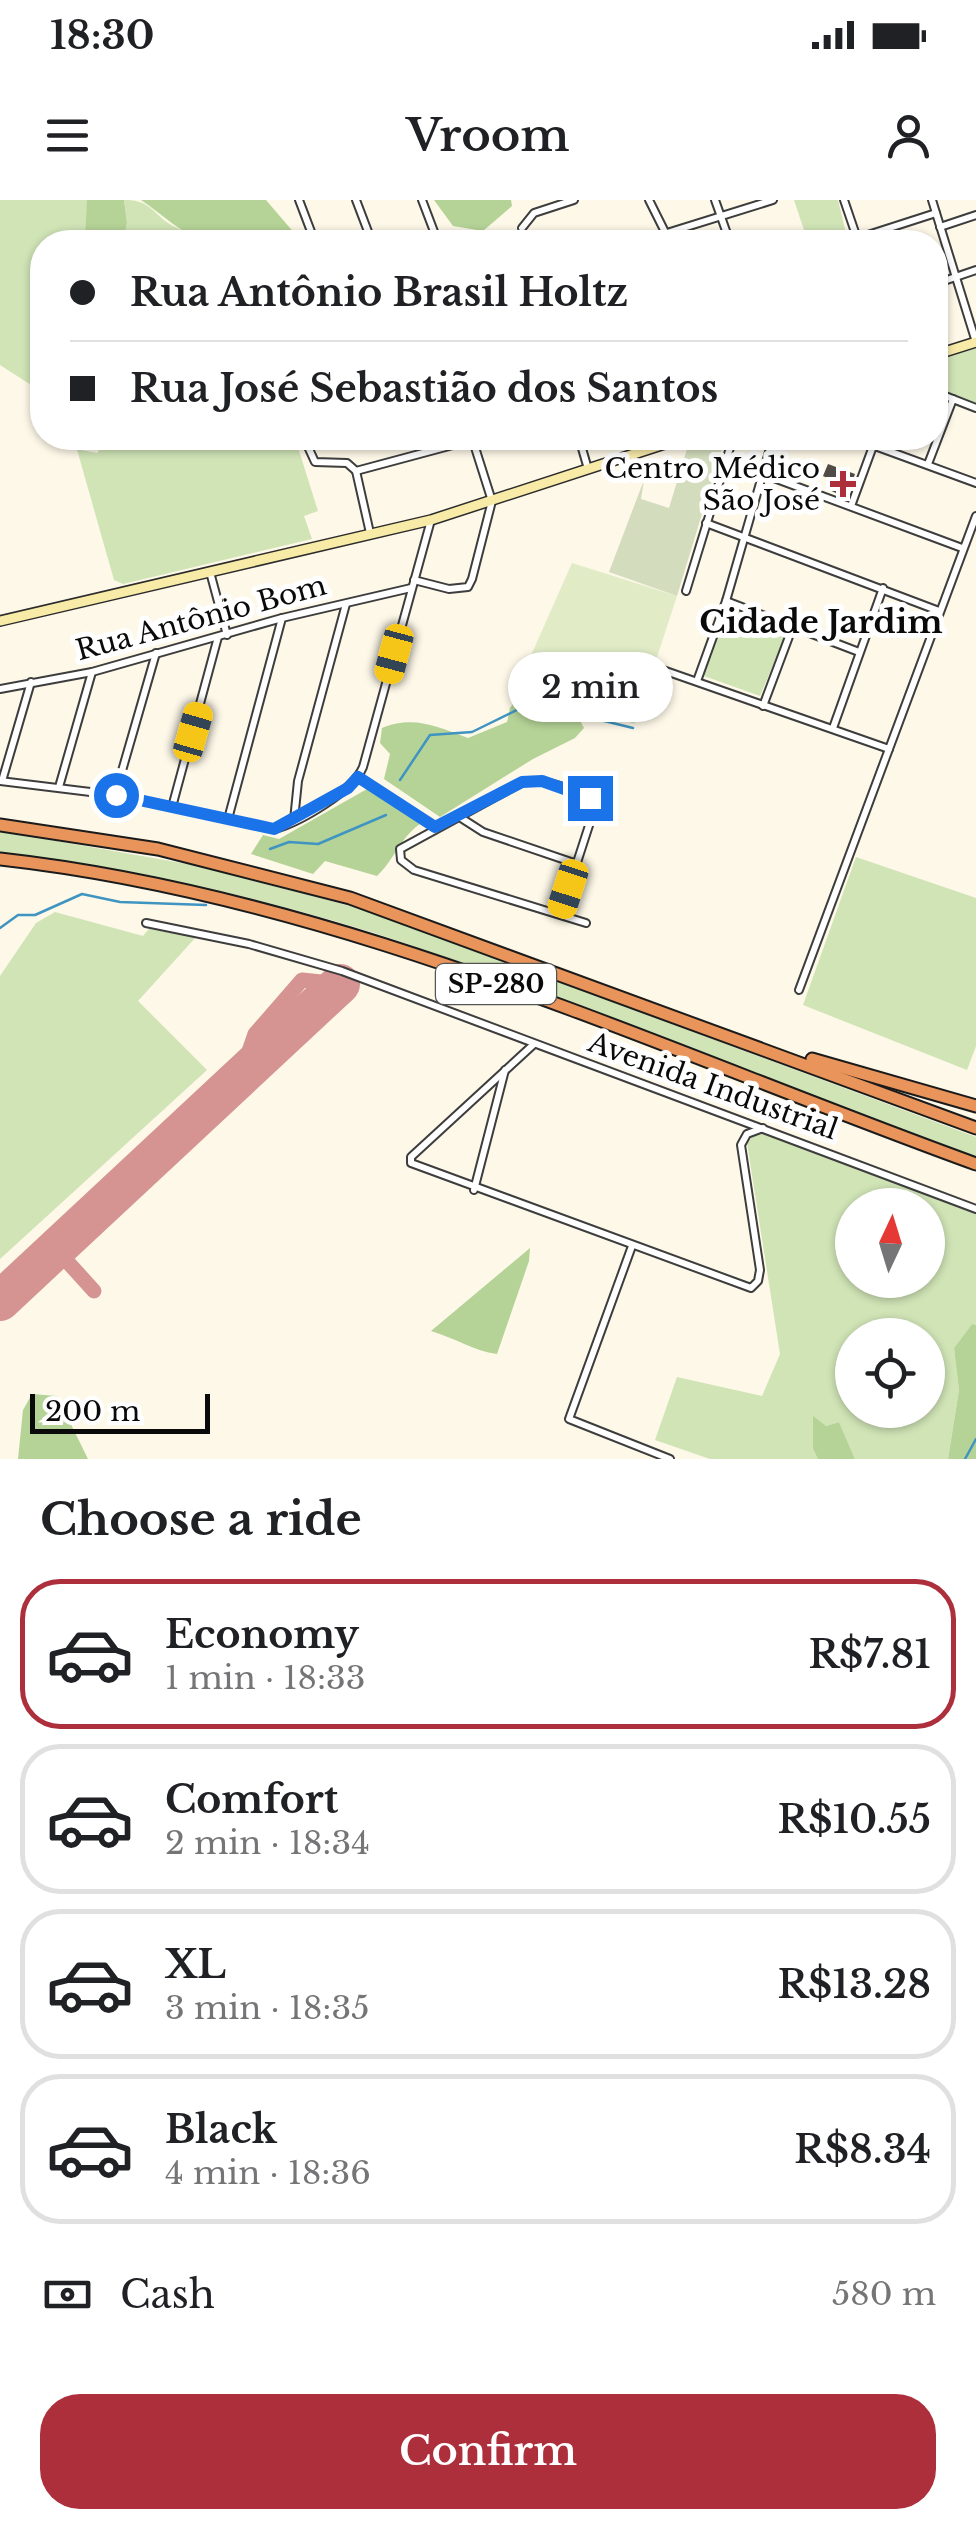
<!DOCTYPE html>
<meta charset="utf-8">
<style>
body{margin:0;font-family:"Libre Baskerville",serif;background:#f2f2f2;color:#202124;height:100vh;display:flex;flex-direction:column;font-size:38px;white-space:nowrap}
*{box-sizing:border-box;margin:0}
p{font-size:32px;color:#757577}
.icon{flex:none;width:55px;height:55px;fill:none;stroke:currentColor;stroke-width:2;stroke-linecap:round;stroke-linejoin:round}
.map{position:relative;height:1259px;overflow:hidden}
.details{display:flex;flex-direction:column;background:#fff;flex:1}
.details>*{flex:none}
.hud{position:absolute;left:30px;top:30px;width:918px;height:220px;border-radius:40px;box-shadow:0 2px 8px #0004;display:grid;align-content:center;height:220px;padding:0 40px;background:#fff}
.needle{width:65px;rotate:4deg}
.tools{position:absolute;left:835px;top:988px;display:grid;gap:20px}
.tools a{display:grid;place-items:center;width:110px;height:110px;border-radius:50%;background:#fff;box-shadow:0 2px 8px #0004;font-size:50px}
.scale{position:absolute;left:30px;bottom:25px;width:180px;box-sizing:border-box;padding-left:10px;border:5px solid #0a0a0a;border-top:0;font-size:28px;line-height:35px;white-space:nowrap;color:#0a0a0a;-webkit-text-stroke:8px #fff;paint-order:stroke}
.end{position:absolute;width:45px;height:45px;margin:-22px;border:12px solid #1a73e8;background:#fff;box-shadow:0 0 0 5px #fff}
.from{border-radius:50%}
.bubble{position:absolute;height:70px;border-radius:35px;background:#fff;box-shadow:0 2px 8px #0004;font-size:32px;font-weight:600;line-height:70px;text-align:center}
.car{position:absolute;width:30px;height:60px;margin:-30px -15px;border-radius:12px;box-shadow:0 0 8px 2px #0007;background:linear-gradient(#f5c518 24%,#345 0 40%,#f5c518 0 76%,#345 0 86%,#f5c518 0)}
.hud b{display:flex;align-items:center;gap:35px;height:95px;font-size:38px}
.hud b+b{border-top:2px solid #e0e0e0}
.hud i{width:25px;height:25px;background:#202124}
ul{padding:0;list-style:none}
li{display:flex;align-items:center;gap:30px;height:150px;margin:0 20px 15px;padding:0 20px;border:5px solid #e0e0e0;border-radius:40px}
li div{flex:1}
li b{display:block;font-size:38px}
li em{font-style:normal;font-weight:600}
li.on{border-color:#ad2f3c}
li>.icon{width:90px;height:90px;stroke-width:1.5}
h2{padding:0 40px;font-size:45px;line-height:120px}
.pay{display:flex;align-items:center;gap:25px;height:110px;padding:0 40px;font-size:38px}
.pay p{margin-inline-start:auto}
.primary-button{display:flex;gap:20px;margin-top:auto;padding:20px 40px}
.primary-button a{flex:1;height:115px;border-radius:40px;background:#ad2f3c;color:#fff;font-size:40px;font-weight:600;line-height:115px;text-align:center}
.status{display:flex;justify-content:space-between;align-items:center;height:70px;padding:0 50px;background:#fff;direction:ltr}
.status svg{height:28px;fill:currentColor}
header{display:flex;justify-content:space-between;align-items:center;height:130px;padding:0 40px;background:#fff;font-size:45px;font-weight:600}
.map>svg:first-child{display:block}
.green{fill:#d0e4b6;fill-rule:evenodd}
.forest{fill:#b5d397}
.cemetery{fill:#d3dcbd}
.pitch{fill:#e1ecc7}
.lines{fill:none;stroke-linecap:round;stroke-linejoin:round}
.stream{stroke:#3f94c1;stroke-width:2.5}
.taxiway{stroke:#d59492;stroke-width:15}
.runway{stroke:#d59492;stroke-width:40}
.building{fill:#514b47}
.minor-casing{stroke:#3d3d3d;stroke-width:10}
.secondary-casing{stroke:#2c2c2c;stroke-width:12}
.motorway-casing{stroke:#1b1b1b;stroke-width:15}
.minor{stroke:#fff;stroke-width:6}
.secondary{stroke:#f8eba8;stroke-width:9}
.motorway{stroke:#e8945b;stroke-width:11}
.route{stroke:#1a73e8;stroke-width:12}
.poi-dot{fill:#ad2f3c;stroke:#fff;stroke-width:4}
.labels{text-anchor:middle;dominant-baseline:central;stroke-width:10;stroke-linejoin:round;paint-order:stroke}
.shield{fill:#fff;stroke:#545454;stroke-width:2.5}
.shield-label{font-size:25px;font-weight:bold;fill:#0a0a0a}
.poi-label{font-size:28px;fill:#0a0a0a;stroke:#fff;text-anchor:end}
.street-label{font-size:28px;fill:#0a0a0a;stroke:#fff}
.quarter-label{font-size:32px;font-weight:bold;fill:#0a0a0a;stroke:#fff}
</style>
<div class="status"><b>18:30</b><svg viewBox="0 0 49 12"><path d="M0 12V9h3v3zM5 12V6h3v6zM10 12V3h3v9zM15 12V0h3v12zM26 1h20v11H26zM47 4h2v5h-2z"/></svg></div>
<header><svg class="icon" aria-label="menu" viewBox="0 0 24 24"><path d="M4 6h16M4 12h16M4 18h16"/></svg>Vroom<svg class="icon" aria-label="person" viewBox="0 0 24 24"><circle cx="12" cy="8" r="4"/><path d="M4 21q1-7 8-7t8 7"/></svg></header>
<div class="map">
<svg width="976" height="1259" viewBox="0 0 976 1259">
<rect width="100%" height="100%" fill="#fdf8e8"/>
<g class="green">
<path d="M0 0H95L96 42H42V192L0 165Z"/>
<path d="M124 0C146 0 150 8 165 21 178 30 193 34 207 42H123L127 23Z"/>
<path d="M794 0H838L846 33 824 42H808Z"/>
<path d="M976 148V203L935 189V162Z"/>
<path d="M110 238H295L318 311 304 316 312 339 123 384 114 380 74 239 81 250 97 253Z"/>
<path d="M735 409 787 432 760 496 704 476 728 412Z"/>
<path d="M0 631 193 665 362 709 976 937V957L411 745C277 700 140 670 0 653Z"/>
<path d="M856 657 976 698V846L967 870 803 805Z"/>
<path d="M55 712 143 736 149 729 196 737 138 801 207 870 0 1059V776L36 723Z"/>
<path d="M763 932 976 1013V1125L972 1124 954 1148 959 1190 948 1259H855L839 1222 826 1226 814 1219 813 1249 818 1259H710L655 1240 677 1177 762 1196 780 1154 747 943 753 935ZM852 1005H928V1080H852ZM852 1135H928V1210H852Z"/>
</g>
<g class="forest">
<path d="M87 0H124L127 23 123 42H85Z"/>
<path d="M141 0H266L302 42C277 43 228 49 206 42 182 34 163 15 141 0Z"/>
<path d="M434 0H511L512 6 483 31 453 26Z"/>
<path d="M521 493 574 509 584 528 575 538 533 559 440 617 384 579 390 554 380 543 382 528C415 515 437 527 468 538L507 522 510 508Z"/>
<path d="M367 589 420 624C399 639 395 659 377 676L325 661 313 674 251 654 263 635 279 639Z"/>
<path d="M530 1048 529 1061 497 1154C474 1151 455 1138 431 1131Z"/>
<path d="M972 1124 976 1125V1259H948L959 1190 954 1148Z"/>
<path d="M32 1194 57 1196 88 1259H18L23 1210Z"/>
<path d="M813 1216 826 1226 839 1222 855 1259H818L813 1249Z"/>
</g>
<path class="cemetery" d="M715 238H725L677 396 609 372 644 280 641 299 669 308 687 249Z"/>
<path class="pitch" d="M572 363 677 396 635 524 517 487Z"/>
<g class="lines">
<g class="stream">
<path d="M400 580 430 535 472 532 531 503 633 528"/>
<path d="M270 649 289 642 318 644 386 615"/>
<path d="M0 728 18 715H35L82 694 120 702 206 705"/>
<path d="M965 1259 976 1239"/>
</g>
<g class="taxiway">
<path d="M262 826 298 823"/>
<path d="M240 877 255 834 302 780 340 784"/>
<path d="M56 1049 94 1091"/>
</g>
<path class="runway" d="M0 1101 340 784"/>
</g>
<path class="building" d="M828 264 855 274 847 298 827 289 832 280 823 276Z"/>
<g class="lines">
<defs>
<g id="minor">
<path d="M299 0 315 42"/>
<path d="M356 0 372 42"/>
<path d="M422 0 438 42"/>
<path d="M649 0 665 32"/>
<path d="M715 0 730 42"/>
<path d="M844 0 858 41"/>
<path d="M932 0 976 142"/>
<path d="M940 27 976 15"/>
<path d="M522 28 534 13 574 0"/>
<path d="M443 42 469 35 491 42"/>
<path d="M638 42 773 0"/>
<path d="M846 42 936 13"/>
<path d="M935 84 976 70"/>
<path d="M935 192 976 208"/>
<path d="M304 238 315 262 347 263 356 271"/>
<path d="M579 238 588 269"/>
<path d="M853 238 976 283"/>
<path d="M928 264 953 199"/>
<path d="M356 271 479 238"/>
<path d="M356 271 370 333"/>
<path d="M763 274 962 348"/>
<path d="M851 306 876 238"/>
<path d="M706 323 939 411"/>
<path d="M210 372 227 435"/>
<path d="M414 380 449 389 468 387 472 379 492 301 472 238"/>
<path d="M686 391 733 238"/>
<path d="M726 401 859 452"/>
<path d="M660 469 889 549"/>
<path d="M697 481 726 401 773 238"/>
<path d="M0 489 92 472 282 418 411 388"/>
<path d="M763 506 793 426"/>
<path d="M833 528 883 388"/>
<path d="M358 577 435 627"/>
<path d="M0 581 115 595 275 629C300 622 353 591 363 567L431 320"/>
<path d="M2 581 31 482"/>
<path d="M59 587 92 472"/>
<path d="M115 595 156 453"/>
<path d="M172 607 218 437"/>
<path d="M458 616 483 632 577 664"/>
<path d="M228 619 282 418"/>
<path d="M294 620 298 581 346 404"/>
<path d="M560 715 594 610 592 601C573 589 545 578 523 582L400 649 401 660 414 670 586 723"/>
<path d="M146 723 249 744 342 771 976 1009"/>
<path d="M799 790 976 316"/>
<path d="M534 844 411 957V963L751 1088 758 1081 760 1070 741 945 747 934 763 928"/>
<path d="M474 990 505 870"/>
<path d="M632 1046 569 1219 670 1259"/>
</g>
<g id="secondary">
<path d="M935 155 976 142"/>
<path d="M0 421 431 320 683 238"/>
</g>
<g id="motorway">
<path d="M0 625 158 649 350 698 976 928"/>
<path d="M0 659C342 697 656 848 976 964"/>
<path d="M812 859 976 906"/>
</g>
</defs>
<use href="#minor" class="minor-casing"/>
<use href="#secondary" class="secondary-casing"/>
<use href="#motorway" class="motorway-casing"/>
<use href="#minor" class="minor"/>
<use href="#secondary" class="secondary"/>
<use href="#motorway" class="motorway"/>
</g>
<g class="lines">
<path class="route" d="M116 595 274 629 348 588 358 577 435 627 522 582 542 581 590 598"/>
</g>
<path class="poi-dot" d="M838 269h10v10h10v10h-10v10h-10v-10h-10v-10h10z"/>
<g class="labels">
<rect class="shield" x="436" y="764" width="120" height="40" rx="8"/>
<g class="shield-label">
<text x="496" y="784">SP-280</text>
</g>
<g class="poi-label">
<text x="820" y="268">Centro Médico<tspan x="820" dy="32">São José</tspan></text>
</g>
<g class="street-label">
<text transform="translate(201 418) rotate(-15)">Rua Antônio Bom</text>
<text transform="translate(713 886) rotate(20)">Avenida Industrial</text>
</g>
<g class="quarter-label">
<text x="821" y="422">Cidade Jardim</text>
</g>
</g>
</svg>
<div class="tools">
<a><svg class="needle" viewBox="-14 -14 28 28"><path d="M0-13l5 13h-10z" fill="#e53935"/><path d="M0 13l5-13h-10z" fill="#757577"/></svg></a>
<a><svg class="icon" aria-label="locate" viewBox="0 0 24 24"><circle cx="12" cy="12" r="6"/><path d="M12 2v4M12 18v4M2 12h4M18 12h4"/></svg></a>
</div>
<div class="scale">200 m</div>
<i class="end from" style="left:116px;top:595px"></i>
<i class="end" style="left:590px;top:598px"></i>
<div class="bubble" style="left:508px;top:452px;width:165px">2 min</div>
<i class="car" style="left:394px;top:454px;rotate:195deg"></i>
<i class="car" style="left:193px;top:532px;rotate:16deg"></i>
<i class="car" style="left:568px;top:689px;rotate:198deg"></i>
<div class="hud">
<b><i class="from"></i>Rua Antônio Brasil Holtz</b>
<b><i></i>Rua José Sebastião dos Santos</b>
</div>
</div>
<section class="details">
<h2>Choose a ride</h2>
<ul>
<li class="on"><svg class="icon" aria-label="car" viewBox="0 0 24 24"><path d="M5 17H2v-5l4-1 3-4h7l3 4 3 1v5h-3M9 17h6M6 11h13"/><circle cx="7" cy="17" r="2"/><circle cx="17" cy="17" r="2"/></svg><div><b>Economy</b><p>1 min · 18:33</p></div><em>R$7.81</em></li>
<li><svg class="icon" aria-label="car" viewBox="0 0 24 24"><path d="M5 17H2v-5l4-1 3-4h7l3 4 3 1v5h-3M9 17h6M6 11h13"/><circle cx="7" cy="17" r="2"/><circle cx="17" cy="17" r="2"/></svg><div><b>Comfort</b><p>2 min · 18:34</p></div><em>R$10.55</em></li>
<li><svg class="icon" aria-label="car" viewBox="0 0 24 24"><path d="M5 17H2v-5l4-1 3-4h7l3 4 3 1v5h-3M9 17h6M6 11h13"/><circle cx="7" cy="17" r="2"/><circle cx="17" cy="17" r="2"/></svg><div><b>XL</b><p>3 min · 18:35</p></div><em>R$13.28</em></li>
<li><svg class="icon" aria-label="car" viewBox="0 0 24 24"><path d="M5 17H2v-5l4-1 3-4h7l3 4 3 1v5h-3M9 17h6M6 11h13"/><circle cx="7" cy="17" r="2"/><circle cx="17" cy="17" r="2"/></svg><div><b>Black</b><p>4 min · 18:36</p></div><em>R$8.34</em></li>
</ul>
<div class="pay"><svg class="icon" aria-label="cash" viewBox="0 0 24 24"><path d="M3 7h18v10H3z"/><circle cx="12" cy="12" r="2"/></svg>Cash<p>580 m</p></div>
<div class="primary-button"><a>Confirm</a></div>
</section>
